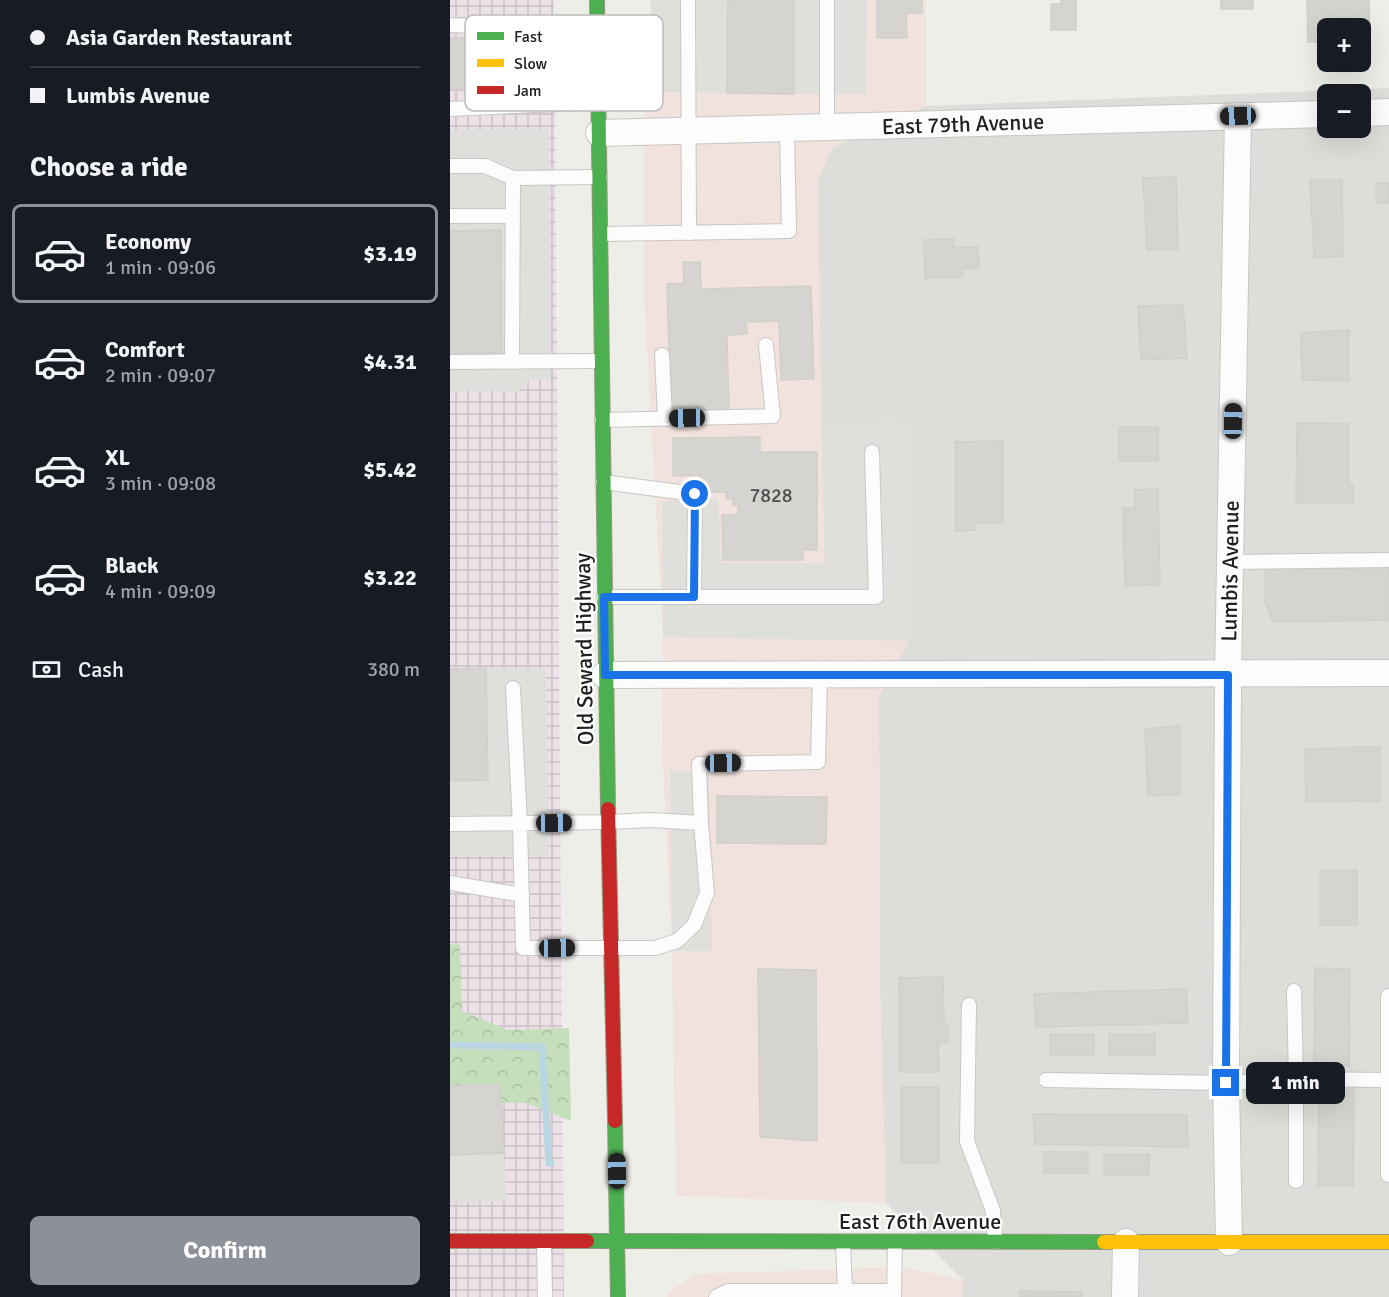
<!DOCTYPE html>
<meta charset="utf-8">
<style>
body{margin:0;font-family:Signika,sans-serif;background:#20242c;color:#f1f3f6;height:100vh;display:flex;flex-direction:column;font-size:22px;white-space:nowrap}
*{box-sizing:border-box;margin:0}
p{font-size:20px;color:#9ea1a6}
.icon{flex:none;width:33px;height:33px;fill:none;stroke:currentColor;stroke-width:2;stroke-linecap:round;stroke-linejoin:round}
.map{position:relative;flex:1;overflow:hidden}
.details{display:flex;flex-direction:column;background:#171b24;width:450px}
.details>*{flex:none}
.banner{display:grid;align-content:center;height:132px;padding:0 30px;background:#171b24}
.fabs{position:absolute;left:867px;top:18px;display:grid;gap:12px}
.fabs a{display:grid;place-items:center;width:54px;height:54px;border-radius:9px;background:#171b24;box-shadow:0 6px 24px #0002;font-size:30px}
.end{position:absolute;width:27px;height:27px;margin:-14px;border:8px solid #1a73e8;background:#fff;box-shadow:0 0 0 3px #fff}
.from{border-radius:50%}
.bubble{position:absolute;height:42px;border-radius:9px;background:#171b24;box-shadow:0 6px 24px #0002;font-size:20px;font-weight:700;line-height:42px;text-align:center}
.car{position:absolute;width:18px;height:36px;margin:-18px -9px;border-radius:8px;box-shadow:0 0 4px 2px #0007;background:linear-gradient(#222 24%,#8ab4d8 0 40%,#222 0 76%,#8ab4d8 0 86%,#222 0)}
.banner b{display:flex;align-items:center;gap:21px;height:57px;font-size:22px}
.banner b+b{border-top:2px solid #363941}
.banner i{width:15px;height:15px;background:#f1f3f6}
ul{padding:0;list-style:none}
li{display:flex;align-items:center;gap:18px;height:99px;margin:0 12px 9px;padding:0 18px;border:3px solid transparent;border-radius:9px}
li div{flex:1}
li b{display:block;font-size:22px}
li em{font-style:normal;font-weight:700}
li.current{border-color:#8c9099}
li>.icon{width:54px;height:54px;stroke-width:1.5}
h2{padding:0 30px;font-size:27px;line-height:72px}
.pay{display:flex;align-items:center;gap:15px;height:66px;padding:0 30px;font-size:22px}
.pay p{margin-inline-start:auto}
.action{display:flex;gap:12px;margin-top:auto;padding:12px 30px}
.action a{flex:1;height:69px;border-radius:9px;background:#8c9099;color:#fff;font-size:24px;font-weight:700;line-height:69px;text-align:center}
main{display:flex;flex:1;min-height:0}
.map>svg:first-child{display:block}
.residential{fill:#ddddda;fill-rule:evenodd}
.commercial{fill:#f1e2dd}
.industrial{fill:url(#industrial-grid)}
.forest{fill:url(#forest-crowns)}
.parking{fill:#dfdfdc}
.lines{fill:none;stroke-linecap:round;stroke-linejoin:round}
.stream{stroke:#bad6e3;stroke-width:7}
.building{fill:#d5d4d0;stroke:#d2cfca;stroke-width:1.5}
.lane-casing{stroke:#c7c7c5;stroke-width:16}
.street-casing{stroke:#c7c7c5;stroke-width:28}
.fast-casing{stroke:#949a7f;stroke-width:16}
.slow-casing{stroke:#949a7f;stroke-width:16}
.jam-casing{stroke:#949a7f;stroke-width:16}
.lane{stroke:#fcfcfc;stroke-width:14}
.street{stroke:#fcfcfc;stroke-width:26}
.fast{stroke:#4caf50;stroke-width:14}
.slow{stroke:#ffc107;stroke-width:14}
.jam{stroke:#c62828;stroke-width:14}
.route{stroke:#1a73e8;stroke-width:8}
.labels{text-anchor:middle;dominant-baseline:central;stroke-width:4.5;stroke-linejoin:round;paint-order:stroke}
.number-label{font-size:20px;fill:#4d4d4c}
.street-label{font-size:22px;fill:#202020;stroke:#fff}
.key{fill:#fff;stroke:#bcbcbc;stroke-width:1.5}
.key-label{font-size:16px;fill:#202020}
</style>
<main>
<section class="details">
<div class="banner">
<b><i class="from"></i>Asia Garden Restaurant</b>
<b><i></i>Lumbis Avenue</b>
</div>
<h2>Choose a ride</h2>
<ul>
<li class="current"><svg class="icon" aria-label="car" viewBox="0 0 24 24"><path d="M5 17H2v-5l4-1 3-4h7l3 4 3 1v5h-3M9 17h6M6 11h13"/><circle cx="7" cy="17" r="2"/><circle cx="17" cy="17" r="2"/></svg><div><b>Economy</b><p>1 min · 09:06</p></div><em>$3.19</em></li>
<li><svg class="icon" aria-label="car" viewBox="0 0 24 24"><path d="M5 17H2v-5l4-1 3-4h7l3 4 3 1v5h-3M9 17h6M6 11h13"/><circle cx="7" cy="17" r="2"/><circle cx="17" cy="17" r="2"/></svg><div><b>Comfort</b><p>2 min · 09:07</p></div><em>$4.31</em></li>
<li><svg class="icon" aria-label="car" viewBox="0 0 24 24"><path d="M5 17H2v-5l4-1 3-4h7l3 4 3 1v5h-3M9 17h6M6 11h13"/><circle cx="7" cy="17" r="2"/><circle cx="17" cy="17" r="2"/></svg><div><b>XL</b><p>3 min · 09:08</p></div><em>$5.42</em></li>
<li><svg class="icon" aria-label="car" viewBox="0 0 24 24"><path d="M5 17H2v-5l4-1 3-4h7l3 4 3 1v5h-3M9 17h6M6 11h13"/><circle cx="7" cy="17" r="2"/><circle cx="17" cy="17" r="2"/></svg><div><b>Black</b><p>4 min · 09:09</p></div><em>$3.22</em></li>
</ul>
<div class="pay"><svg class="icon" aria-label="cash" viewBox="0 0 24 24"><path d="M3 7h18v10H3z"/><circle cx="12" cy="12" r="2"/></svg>Cash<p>380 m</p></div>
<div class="action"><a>Confirm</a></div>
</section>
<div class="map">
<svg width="939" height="1297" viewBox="0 0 939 1297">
<defs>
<pattern id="industrial-grid" width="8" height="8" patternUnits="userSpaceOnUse" patternTransform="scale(1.5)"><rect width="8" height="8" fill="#ece1e7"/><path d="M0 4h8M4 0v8" fill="none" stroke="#cac1c6"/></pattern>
<pattern id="forest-crowns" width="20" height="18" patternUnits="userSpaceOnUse" patternTransform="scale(1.5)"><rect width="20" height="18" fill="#c5dfbc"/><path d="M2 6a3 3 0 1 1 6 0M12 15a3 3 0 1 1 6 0" fill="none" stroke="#a9bfa1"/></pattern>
</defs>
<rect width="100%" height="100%" fill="#eeeee9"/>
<path class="residential" d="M939 88V1297H512L513 1280 436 1203 430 985 429 696 459 641 461 423 371 425 368 179 382 148 476 106ZM878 94H910V128H878Z"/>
<g class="commercial">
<path d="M204 0H476V106L382 148 368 179 371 425 461 423 459 641 429 696 430 985 436 1203 226 1196 222 951 212 744 213 637 194 293V95L207 39Z"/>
<path d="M452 1267 513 1280 512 1297H218V1292L246 1274Z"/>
</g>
<path class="industrial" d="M0 0H104L114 1297H0Z"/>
<path class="forest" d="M0 944 10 945 12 1011 58 1030 119 1028 121 1121 76 1103 0 1102Z"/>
<g class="parking">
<path d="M201 0H278L277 93 202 92Z"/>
<path d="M344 0H417L416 94H344Z"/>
<path d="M99 129 101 379 79 380 69 391H0V354L52 353 51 231 0 230V130Z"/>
<path d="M461 423 459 641 213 637 212 501 268 499 271 563H375L371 425Z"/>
<path d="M36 668 96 669 99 856H0V781L38 780Z"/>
<path d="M220 771H259L262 951H222Z"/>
<path d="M54 1153 57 1201 0 1203V1155Z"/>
</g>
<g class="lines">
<path class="stream" d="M0 1045 92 1047 99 1163H101"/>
</g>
<g class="building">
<path d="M278 0H344V94L277 93Z"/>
<path d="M427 0H472V13H456L457 38H427Z"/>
<path d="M611 0H626V30H601V4H611Z"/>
<rect x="771" y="0" width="32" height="9"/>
<path d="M857 0H919L920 40 910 41V28H878V42H858Z"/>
<path d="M0 38H58V89L0 90Z"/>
<path d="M726 177 728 250H697L693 178Z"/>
<path d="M860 180H892L893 256 864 258Z"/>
<rect x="926" y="183" width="13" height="20"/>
<path d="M51 230 52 353 0 352V231Z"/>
<path d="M504 239V248L528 247 529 268 513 269V277L475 278 474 240Z"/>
<path d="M233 262H250L251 289 361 286 364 379 331 380 329 321 296 322 297 334 277 335 279 415 221 417 217 284 234 283Z"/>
<path d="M733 305 737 358 691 360 688 306Z"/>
<path d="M899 330V381L852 380 851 333Z"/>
<path d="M847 423 899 424V485H903V503H846Z"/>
<rect x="669" y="427" width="39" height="34"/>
<path d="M310 437V452H367V550H353V560H273L272 515H288V505H283V499H276V492H260V487H250V475L223 476V438Z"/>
<path d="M553 441V523H526V530L505 531V442Z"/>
<path d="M708 489 710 585 675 586 673 508H685V490Z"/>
<path d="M815 568H939V620L823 622 815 602Z"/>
<path d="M36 668 38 780 0 781V669Z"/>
<path d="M730 726V794L698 796 695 729Z"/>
<path d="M901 747H930V801L856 802 855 749 901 748Z"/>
<path d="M267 796 377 797 376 844 267 843Z"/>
<rect x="870" y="870" width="37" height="55"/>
<path d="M865 968 900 969 899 1066 864 1065Z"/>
<path d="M308 969 366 970 367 1141 310 1137Z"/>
<path d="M493 977 494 1024H498V1042H488L489 1072H450L449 978Z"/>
<path d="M736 989 738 1023 586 1027 584 994Z"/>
<rect x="600" y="1034" width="44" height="21"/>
<rect x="659" y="1034" width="46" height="21"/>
<path d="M50 1084 54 1153 0 1155V1086Z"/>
<rect x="451" y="1087" width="38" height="76"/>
<path d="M869 1089H904L903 1186H868Z"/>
<path d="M583 1114 737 1115 738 1147 585 1144Z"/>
<rect x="594" y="1152" width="44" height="21"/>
<rect x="654" y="1154" width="45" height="21"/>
<path d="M570 1291 632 1292V1297H570Z"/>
</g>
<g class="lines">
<defs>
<g id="lane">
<path d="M238 0 239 233"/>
<path d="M377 0V128"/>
<path d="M0 25 52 27 78 36 86 52V105"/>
<path d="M0 109 148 102"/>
<path d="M0 166H35L63 178 150 177"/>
<path d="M0 216H63"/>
<path d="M150 234 339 231 337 128"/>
<path d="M212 355 215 419"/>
<path d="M0 362 151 361"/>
<path d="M62 362 63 178"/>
<path d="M152 420 323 416 316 345"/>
<path d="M153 482 245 494 244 597"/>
<path d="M780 562 939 560"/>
<path d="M154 597H426L422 452"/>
<path d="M251 823 249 764 368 762 370 675"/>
<path d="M0 824 159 822 201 820 251 823 257 893 244 925 227 941 205 948H73L70 824 63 688"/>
<path d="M0 883 72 895"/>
<path d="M844 991 846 1079V1181"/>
<path d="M519 1005 517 1141 543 1211 545 1242"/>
<path d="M596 1080 776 1083 846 1079 938 1080V996"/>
<path d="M938 1175V1080"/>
<path d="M94 1241 95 1297"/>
<path d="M266 1297 278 1291H395L393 1242"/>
<path d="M395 1297V1291H444"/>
<path d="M444 1297 445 1242"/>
</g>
<g id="street">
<path d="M910 113 939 112"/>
<path d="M149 133 878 114"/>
<path d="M155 675 939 673"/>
<path d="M779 1242 776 1083 778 675 788 116"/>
<path d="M675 1297 676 1242"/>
</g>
<g id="fast">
<path d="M147 0 158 809"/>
<path d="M165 1121 168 1297"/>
<path d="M137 1241 654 1242"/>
</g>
<path id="slow" d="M654 1242H939"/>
<g id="jam">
<path d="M158 809 165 1121"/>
<path d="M0 1241H137"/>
</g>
</defs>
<use href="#lane" class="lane-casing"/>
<use href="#street" class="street-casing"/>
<use href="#fast" class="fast-casing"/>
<use href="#slow" class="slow-casing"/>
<use href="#jam" class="jam-casing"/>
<use href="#lane" class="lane"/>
<use href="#street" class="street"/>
<use href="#fast" class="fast"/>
<use href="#slow" class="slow"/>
<use href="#jam" class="jam"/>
</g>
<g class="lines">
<path class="route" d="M245 494 244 597H154L155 675H778L776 1083"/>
</g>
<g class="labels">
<g class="number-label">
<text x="321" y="495">7828</text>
</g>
<g class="street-label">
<text transform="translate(513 124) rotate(-2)">East 79th Avenue</text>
<text transform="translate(780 571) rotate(-89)">Lumbis Avenue</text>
<text transform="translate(134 649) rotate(-91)">Old Seward Highway</text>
<text x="470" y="1221">East 76th Avenue</text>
</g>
</g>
<rect x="15" y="15" width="198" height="96" rx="9" class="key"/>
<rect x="27" y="32" width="27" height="8" fill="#4caf50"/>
<rect x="27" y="59" width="27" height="8" fill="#ffc107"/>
<rect x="27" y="86" width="27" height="8" fill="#c62828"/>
<g class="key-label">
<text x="64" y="42">Fast</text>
<text x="64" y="69">Slow</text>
<text x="64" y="96">Jam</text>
</g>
</svg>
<div class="fabs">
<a>+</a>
<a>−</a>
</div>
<i class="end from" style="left:245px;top:494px"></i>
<i class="end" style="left:776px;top:1083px"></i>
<div class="bubble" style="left:796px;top:1062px;width:99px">1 min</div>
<i class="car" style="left:788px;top:116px;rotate:268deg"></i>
<i class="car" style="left:237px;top:418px;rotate:269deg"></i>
<i class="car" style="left:783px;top:421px;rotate:1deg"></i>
<i class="car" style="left:273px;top:763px;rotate:89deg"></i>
<i class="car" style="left:104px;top:823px;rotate:89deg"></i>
<i class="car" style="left:107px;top:948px;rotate:89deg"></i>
<i class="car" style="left:167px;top:1171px;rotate:359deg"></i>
</div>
</main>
